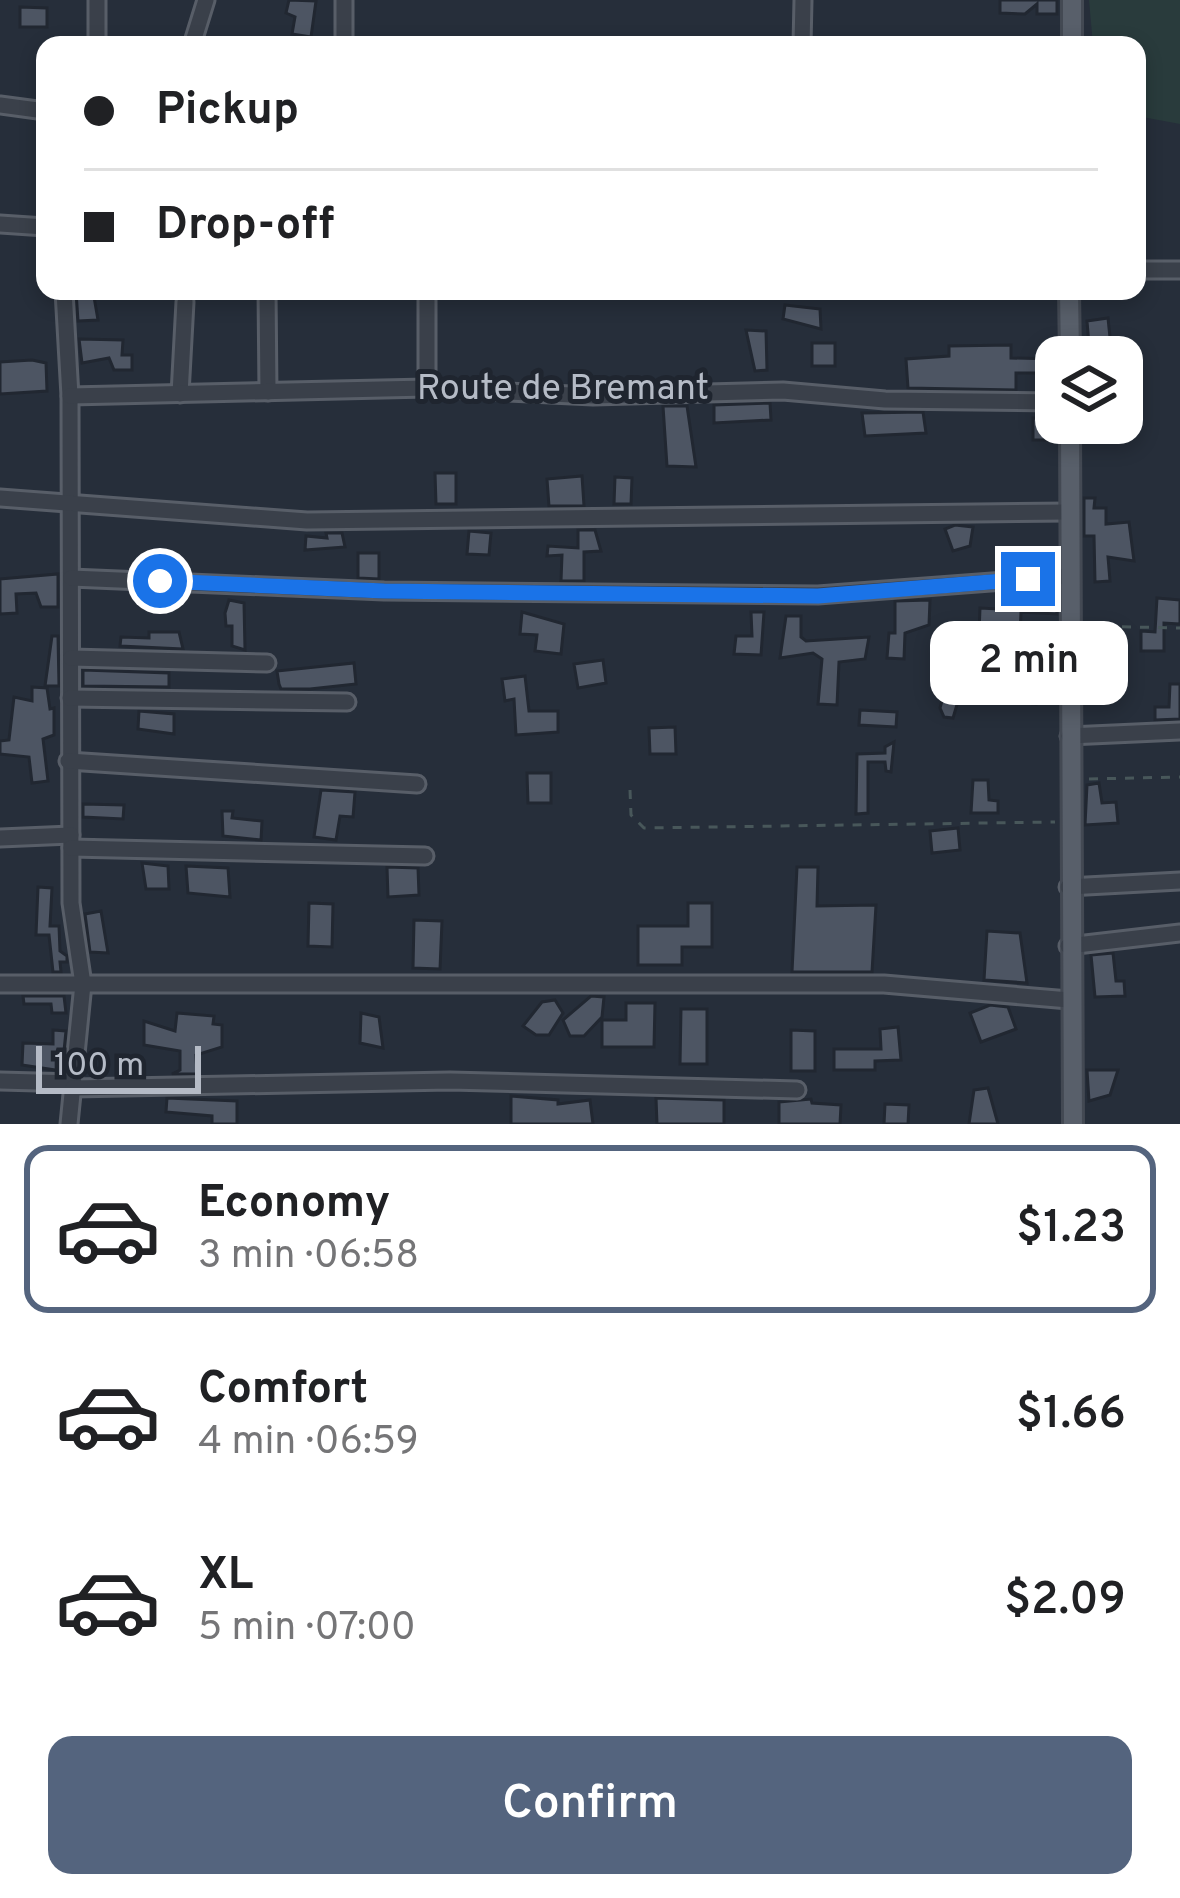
<!DOCTYPE html>
<meta charset="utf-8">
<style>
body{margin:0;font-family:Overpass,sans-serif;background:#f6f6f6;color:#202124;height:100vh;display:flex;flex-direction:column;font-size:45px;white-space:nowrap}
*{box-sizing:border-box;margin:0}
p{font-size:39px;color:#757577}
.icon{flex:none;width:66px;height:66px;fill:none;stroke:currentColor;stroke-width:2;stroke-linecap:round;stroke-linejoin:round}
.map{position:relative;height:1124px;overflow:hidden}
.details{display:flex;flex-direction:column;background:#fff;flex:1}
.details>*{flex:none}
.top-card{position:absolute;left:36px;top:36px;width:1110px;height:264px;border-radius:24px;box-shadow:0 6px 18px #0003;display:grid;align-content:center;height:264px;padding:0 48px;background:#fff}
.controls{position:absolute;left:1035px;top:336px;display:grid;gap:24px}
.controls a{display:grid;place-items:center;width:108px;height:108px;border-radius:24px;background:#fff;box-shadow:0 6px 18px #0003;font-size:60px}
.scale{position:absolute;left:36px;bottom:30px;width:165px;box-sizing:border-box;padding-left:12px;border:6px solid #b5bbc6;border-top:0;font-size:33px;line-height:42px;white-space:nowrap;color:#b5bbc6;-webkit-text-stroke:9px #1f252f;paint-order:stroke}
.end{position:absolute;width:54px;height:54px;margin:-27px;border:15px solid #1a73e8;background:#fff;box-shadow:0 0 0 6px #fff}
.from{border-radius:50%}
.bubble{position:absolute;height:84px;border-radius:24px;background:#fff;box-shadow:0 6px 18px #0003;font-size:39px;font-weight:600;line-height:84px;text-align:center}
.top-card b{display:flex;align-items:center;gap:42px;height:114px;font-size:45px}
.top-card b+b{border-top:3px solid #e0e0e0}
.top-card i{width:30px;height:30px;background:#202124}
ul{padding:21px 0 0;list-style:none}
li{display:flex;align-items:center;gap:36px;height:168px;margin:0 24px 18px;padding:0 24px;border:6px solid transparent;border-radius:24px}
li div{flex:1}
li b{display:block;font-size:45px}
li em{font-style:normal;font-weight:600}
li.on{border-color:#54647e}
li>.icon{width:108px;height:108px;stroke-width:1.5}
.cta{display:flex;gap:24px;margin-top:auto;padding:24px 48px}
.cta a{flex:1;height:138px;border-radius:24px;background:#54647e;color:#fff;font-size:48px;font-weight:600;line-height:138px;text-align:center}
.map>svg:first-child{display:block}
.green{fill:#293b3c}
.building{fill:#4d5563;stroke:#212731;stroke-width:3}
.lines{fill:none;stroke-linecap:round;stroke-linejoin:round}
.minor-casing{stroke:#585e68;stroke-width:21}
.major-casing{stroke:#434953;stroke-width:24}
.path{stroke:#48575a;stroke-width:3;stroke-dasharray:9 9;stroke-linecap:butt}
.minor{stroke:#3a404a;stroke-width:15}
.major{stroke:#585f6a;stroke-width:18}
.route{stroke:#1a73e8;stroke-width:15}
.labels{text-anchor:middle;dominant-baseline:central;stroke-width:10;stroke-linejoin:round;paint-order:stroke}
.street-label{font-size:36px;fill:#b5bbc6;stroke:#1f252f}
</style>
<div class="map">
<svg width="1180" height="1124" viewBox="0 0 1180 1124">
<rect width="100%" height="100%" fill="#262e3a"/>
<path class="green" d="M1089 0H1180V124L1137 116V45H1093Z"/>
<g class="building">
<path d="M289 0 316 1 311 37 292 34 295 17 286 13Z"/>
<path d="M1000 0H1057V14H1037V4L1025 14 1000 13Z"/>
<path d="M20 7 47 8V27H20Z"/>
<path d="M76 291H93L98 320 78 321Z"/>
<path d="M785 305 820 309 821 329 783 319Z"/>
<path d="M1108 318 1111 347 1118 346 1119 355 1090 357 1087 321Z"/>
<path d="M746 330 766 331 767 370 755 371Z"/>
<path d="M79 339 123 340 122 355H132V370H114L109 358 82 363Z"/>
<rect x="812" y="343" width="23" height="23"/>
<path d="M1011 345V358L1056 359V373H1016V390L908 388 906 359 949 356V346Z"/>
<path d="M32 360 46 363 47 391 0 394V362Z"/>
<path d="M770 403 771 420 714 423V405Z"/>
<path d="M663 406H687L696 467 667 466Z"/>
<path d="M923 412 926 433 865 436 862 413Z"/>
<path d="M1033 418 1056 419 1057 440H1033Z"/>
<path d="M435 473H456V504H436Z"/>
<path d="M582 476 584 506H549L547 479Z"/>
<path d="M615 477 632 478 631 504H614Z"/>
<path d="M1084 498H1095L1094 508H1106V524L1129 522 1134 561 1108 557 1110 581 1095 582 1094 536H1084Z"/>
<path d="M955 525 973 527 970 546 953 551 945 529Z"/>
<path d="M578 530H595L601 551 584 552V581H561L562 555 547 556 548 546 578 548Z"/>
<path d="M469 531 491 533 489 555 467 554Z"/>
<path d="M326 533H342L345 547 305 550 306 536 327 538Z"/>
<path d="M358 553H379V579L358 578Z"/>
<path d="M58 574V607H41L36 593 16 594 17 613 0 614V579Z"/>
<path d="M1057 589V614L1021 612 1020 635 979 633 980 608 1018 610V592Z"/>
<path d="M1157 598 1180 600V624L1164 623V651H1141V631L1155 632Z"/>
<path d="M229 600 244 603 245 650 232 646V626H226L225 613Z"/>
<path d="M930 600 929 625 905 633 904 659 887 658 889 633H895V601Z"/>
<path d="M522 612 564 624 561 654 535 651 537 635 520 634Z"/>
<path d="M751 612H764L761 655 734 654 736 636H752Z"/>
<path d="M786 616H801V637L806 641 869 637 865 659 839 662 837 705 818 704 822 659 813 653 780 658Z"/>
<path d="M149 632H179L183 649 120 646 121 637 149 638Z"/>
<path d="M52 636H58L59 686H45Z"/>
<path d="M603 660 606 683 578 688 574 664Z"/>
<path d="M354 663 356 684 310 689H281L279 684 277 671Z"/>
<path d="M83 670 169 673V687L83 686Z"/>
<path d="M525 676 529 711H558V732L516 735 514 699 505 701 502 679Z"/>
<path d="M1009 676 1038 678 1036 704 1007 702Z"/>
<path d="M1170 684H1180V719L1155 720V707H1169Z"/>
<path d="M946 686 962 688 953 718 944 717 940 708Z"/>
<path d="M32 687 47 688 50 709 54 708V735L43 739 48 781 32 783 29 757 0 754V741L9 740 14 697 32 701Z"/>
<path d="M860 710 897 712 896 727 859 725Z"/>
<path d="M139 711 174 714V734L138 729Z"/>
<path d="M675 727 676 754H650L649 728Z"/>
<path d="M894 742 891 772 886 771 885 762H868V813L856 814 857 754 885 753V747Z"/>
<path d="M527 773H551V803H528Z"/>
<path d="M973 780H988L989 800 998 801V813H971Z"/>
<path d="M1099 783 1102 803 1116 802 1118 823 1085 825 1087 785Z"/>
<path d="M321 790 355 792 353 817 340 816 336 840 314 837Z"/>
<path d="M83 804 124 805 123 819 83 817Z"/>
<path d="M222 811H233L232 818 262 821 261 840 223 836Z"/>
<path d="M958 828 960 850 932 853 930 831Z"/>
<path d="M142 863 168 866 169 889H146Z"/>
<path d="M186 866 228 868 230 897 188 893Z"/>
<path d="M387 867 418 868 419 895 388 897Z"/>
<path d="M797 867H818L817 906 876 905 872 972H792Z"/>
<path d="M38 887 52 888 50 926H59L60 951 67 956V962H60L61 972H53L49 935H36Z"/>
<path d="M309 903 333 904 332 947 308 946Z"/>
<path d="M688 903H712V947H682V965H638V926H688Z"/>
<path d="M101 911 108 953 90 952 85 914Z"/>
<path d="M414 920 442 921 440 969 413 968Z"/>
<path d="M987 931 1020 933 1027 983 984 980Z"/>
<path d="M1113 953 1116 981H1124L1125 996 1095 997 1091 955Z"/>
<path d="M23 996H64L66 1013H52L51 1004H24Z"/>
<path d="M591 996 604 997 602 1017 584 1036H570L563 1020Z"/>
<path d="M555 1000 563 1013 549 1035H536L523 1026 542 1002Z"/>
<path d="M626 1003H655L654 1047H602V1020H626Z"/>
<path d="M990 1005 1008 1007 1016 1029 981 1042 970 1013Z"/>
<path d="M681 1009H707V1064H680Z"/>
<path d="M177 1013 214 1016 213 1024 222 1025V1047L196 1055 197 1074H172L180 1070V1051L144 1045V1021L175 1031Z"/>
<path d="M361 1013 379 1017 383 1048 360 1043Z"/>
<path d="M898 1027 901 1060 875 1061V1070H834V1049H881L880 1029Z"/>
<path d="M53 1030 66 1031 62 1071 22 1065 23 1043 53 1044Z"/>
<path d="M791 1030 815 1031V1071H791Z"/>
<path d="M1087 1070H1118L1110 1095 1089 1101Z"/>
<path d="M988 1088 998 1124H969L974 1090Z"/>
<path d="M511 1096 558 1100V1104L590 1100 593 1124H511Z"/>
<path d="M167 1098 237 1101V1124H212V1116L166 1112Z"/>
<path d="M656 1098 724 1100V1124H657Z"/>
<path d="M811 1099 812 1103 841 1105 840 1124H779V1102Z"/>
<path d="M885 1104 909 1105 908 1124H884Z"/>
</g>
<g class="lines">
<defs>
<g id="minor">
<path d="M97 0V45"/>
<path d="M344 0V45"/>
<path d="M192 45 206 0"/>
<path d="M802 45 803 0"/>
<path d="M0 105 45 111"/>
<path d="M0 224 45 227"/>
<path d="M1137 270H1180"/>
<path d="M64 291 70 396 71 903 83 984 69 1124"/>
<path d="M267 291 268 392"/>
<path d="M427 291V388"/>
<path d="M180 394 185 302"/>
<path d="M70 396 427 388 593 396 783 391 885 400 1056 402"/>
<path d="M0 498 307 521 1068 512"/>
<path d="M71 578 384 591 818 595 1070 576"/>
<path d="M71 658 267 663"/>
<path d="M976 663 1069 667"/>
<path d="M70 698 347 702"/>
<path d="M1069 736 1180 731"/>
<path d="M68 761 417 784"/>
<path d="M0 838 71 835"/>
<path d="M71 848 425 856"/>
<path d="M1068 887 1180 881"/>
<path d="M1068 946 1180 933"/>
<path d="M0 984H884L1069 1000"/>
<path d="M0 1081 74 1083"/>
<path d="M73 1088 450 1081 797 1090"/>
</g>
<g id="major">
<path d="M1072 0V45"/>
<path d="M1069 291 1070 357"/>
<path d="M1070 423 1073 1124"/>
</g>
</defs>
<use href="#minor" class="minor-casing"/>
<use href="#major" class="major-casing"/>
<g class="path">
<path d="M1086 626 1180 628"/>
<path d="M1089 779 1180 777"/>
<path d="M630 790 631 815 644 828 1055 822"/>
</g>
<use href="#minor" class="minor"/>
<use href="#major" class="major"/>
</g>
<g class="lines">
<path class="route" d="M160 581 384 591 818 596 1028 579"/>
</g>
<g class="labels">
<g class="street-label">
<text x="563" y="390">Route de Bremant</text>
</g>
</g>
</svg>
<div class="controls">
<a><svg class="icon" aria-label="layers" viewBox="0 0 24 24"><path d="M12 4l9 5-9 5-9-5zM3 14l9 5 9-5"/></svg></a>
</div>
<div class="scale">100 m</div>
<i class="end from" style="left:160px;top:581px"></i>
<i class="end" style="left:1028px;top:579px"></i>
<div class="bubble" style="left:930px;top:621px;width:198px">2 min</div>
<div class="top-card">
<b><i class="from"></i>Pickup</b>
<b><i></i>Drop-off</b>
</div>
</div>
<section class="details">
<ul>
<li class="on"><svg class="icon" aria-label="car" viewBox="0 0 24 24"><path d="M5 17H2v-5l4-1 3-4h7l3 4 3 1v5h-3M9 17h6M6 11h13"/><circle cx="7" cy="17" r="2"/><circle cx="17" cy="17" r="2"/></svg><div><b>Economy</b><p>3 min · 06:58</p></div><em>$1.23</em></li>
<li><svg class="icon" aria-label="car" viewBox="0 0 24 24"><path d="M5 17H2v-5l4-1 3-4h7l3 4 3 1v5h-3M9 17h6M6 11h13"/><circle cx="7" cy="17" r="2"/><circle cx="17" cy="17" r="2"/></svg><div><b>Comfort</b><p>4 min · 06:59</p></div><em>$1.66</em></li>
<li><svg class="icon" aria-label="car" viewBox="0 0 24 24"><path d="M5 17H2v-5l4-1 3-4h7l3 4 3 1v5h-3M9 17h6M6 11h13"/><circle cx="7" cy="17" r="2"/><circle cx="17" cy="17" r="2"/></svg><div><b>XL</b><p>5 min · 07:00</p></div><em>$2.09</em></li>
</ul>
<div class="cta"><a>Confirm</a></div>
</section>
